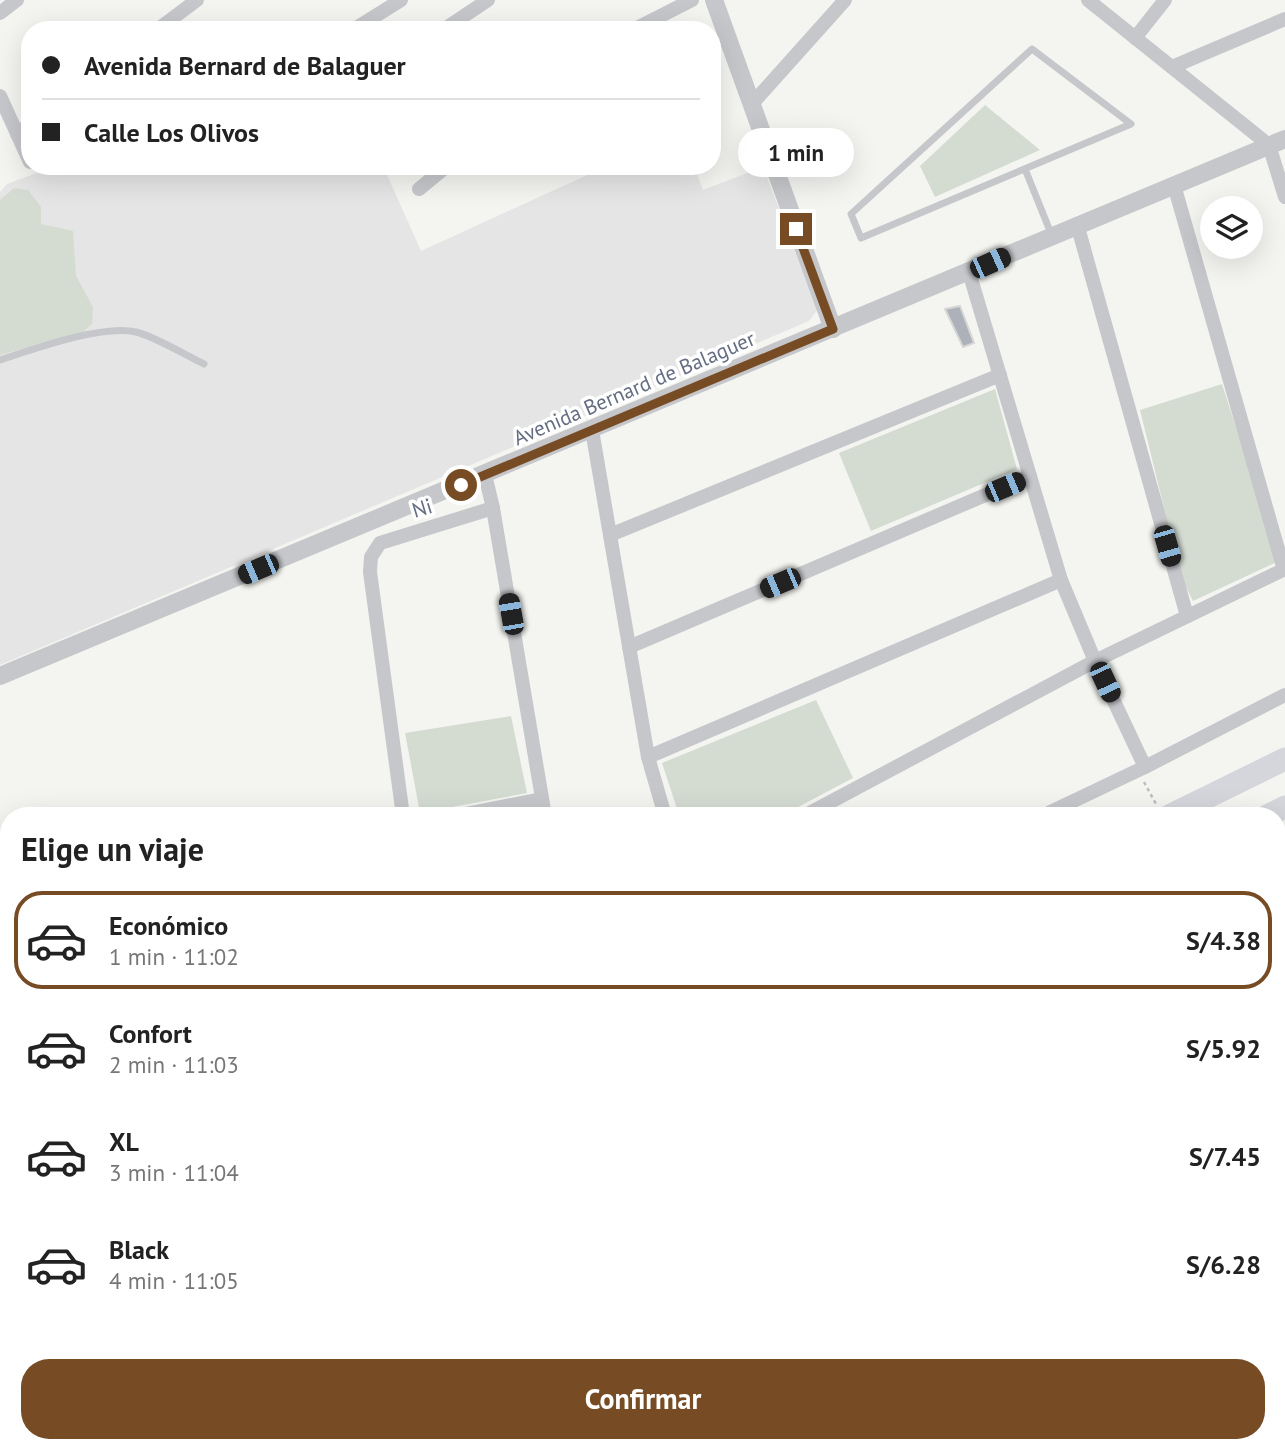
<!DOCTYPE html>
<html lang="es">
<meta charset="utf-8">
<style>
body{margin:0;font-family:"PT Sans",sans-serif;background:#f6f6f6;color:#222;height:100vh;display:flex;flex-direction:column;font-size:26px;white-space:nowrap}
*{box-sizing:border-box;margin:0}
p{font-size:23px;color:#767676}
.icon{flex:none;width:38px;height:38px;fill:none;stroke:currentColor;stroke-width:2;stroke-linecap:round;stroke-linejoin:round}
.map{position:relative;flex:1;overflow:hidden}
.panel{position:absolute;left:0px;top:807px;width:1286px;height:646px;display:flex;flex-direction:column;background:#fff;border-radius:28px 28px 0 0;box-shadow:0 7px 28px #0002}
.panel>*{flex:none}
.top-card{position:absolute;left:21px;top:21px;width:700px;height:154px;border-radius:28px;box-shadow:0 7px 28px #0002;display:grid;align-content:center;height:154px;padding:0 21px;background:#fff}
.buttons{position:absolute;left:1200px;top:196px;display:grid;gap:14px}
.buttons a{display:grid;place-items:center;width:63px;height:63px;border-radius:50%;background:#fff;box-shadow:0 7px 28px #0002;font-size:35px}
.end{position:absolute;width:32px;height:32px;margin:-16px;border:9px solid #774c24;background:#fff;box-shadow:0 0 0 4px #fff}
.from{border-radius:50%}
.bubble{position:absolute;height:49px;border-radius:24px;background:#fff;box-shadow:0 7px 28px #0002;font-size:23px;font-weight:800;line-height:49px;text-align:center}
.car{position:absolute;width:21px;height:42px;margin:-21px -10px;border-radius:9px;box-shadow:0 0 5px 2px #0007;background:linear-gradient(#222 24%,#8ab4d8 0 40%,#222 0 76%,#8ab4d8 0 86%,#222 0)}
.top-card b{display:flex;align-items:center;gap:24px;height:66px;font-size:26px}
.top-card b+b{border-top:2px solid #e0e0e0}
.top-card i{width:18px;height:18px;background:#222}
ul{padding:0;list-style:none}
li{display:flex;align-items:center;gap:21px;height:98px;margin:0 14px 10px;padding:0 7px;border:4px solid transparent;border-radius:28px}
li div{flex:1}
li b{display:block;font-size:26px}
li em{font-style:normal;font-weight:800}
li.selected{border-color:#774c24}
li>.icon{width:63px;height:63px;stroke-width:1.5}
h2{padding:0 21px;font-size:32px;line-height:84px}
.primary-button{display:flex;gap:14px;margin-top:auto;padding:14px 21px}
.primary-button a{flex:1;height:80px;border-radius:28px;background:#774c24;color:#fff;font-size:28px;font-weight:800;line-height:80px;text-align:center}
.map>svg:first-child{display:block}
.built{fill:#e5e5e5}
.green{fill:#d4dcd2}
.water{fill:#c0c6cd}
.building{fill:#adb1b9;stroke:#d6d6d4;stroke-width:2}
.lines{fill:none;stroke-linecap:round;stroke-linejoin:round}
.path{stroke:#bcbdc0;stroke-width:2.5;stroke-dasharray:3.5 3.5;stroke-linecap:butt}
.service{stroke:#c5c7cb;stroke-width:7}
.minor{stroke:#c5c7cb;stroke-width:14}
.tertiary{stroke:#c5c7cb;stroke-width:18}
.trunk{stroke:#d4d6dc;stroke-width:23}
.route{stroke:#774c24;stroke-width:9}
.labels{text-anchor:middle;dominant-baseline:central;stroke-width:7;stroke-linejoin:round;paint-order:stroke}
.street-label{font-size:21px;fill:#646d82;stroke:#fff}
</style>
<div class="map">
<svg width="1285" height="1451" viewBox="0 0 1285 1451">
<rect width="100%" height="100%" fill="#f4f5f1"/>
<g class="built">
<path d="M55 166H383L421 251 607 166H694L703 190 763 167 818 309 809 321 0 665V192L7 184Z"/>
<path d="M0 968 9 1004V1444H100L99 1451H0Z"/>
</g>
<g class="green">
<path d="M985 105 1040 150 935 197 920 166Z"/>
<path d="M14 188 28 190 41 207V224L73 231 76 276 93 307 92 324 83 332 0 355V200Z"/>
<path d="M1222 384 1279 561 1193 601 1181 577 1140 410Z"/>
<path d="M995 389 1017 469 871 531 839 453Z"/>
<path d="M816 700 853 778 783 815H679L662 763Z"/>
<path d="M511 716 527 793 420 813 405 733Z"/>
<path d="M9 1428V1444H69L73 1451H0V1430Z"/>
</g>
<g class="water">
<path d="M1285 1230V1398L1278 1400V1232Z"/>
<path d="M841 1444H1148L1130 1451H831Z"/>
</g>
<path class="building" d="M960 306 974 343 963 347 945 309Z"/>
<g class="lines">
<path class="path" d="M1144 782 1156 804"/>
<g class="service">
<path d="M1032 49 1131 124 861 238 851 214Z"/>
<path d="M1025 169 1052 236"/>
<path d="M0 360C34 349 103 324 136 332 154 336 187 356 204 364"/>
<path d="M0 1225V1230"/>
<path d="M0 1402 9 1400"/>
</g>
<g class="minor">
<path d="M1088 0 1269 145 1285 197"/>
<path d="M0 13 17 0"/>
<path d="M157 30 197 0"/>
<path d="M353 30 401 0"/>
<path d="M443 30 488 0"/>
<path d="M633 30 692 0"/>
<path d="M1135 38 1165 0"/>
<path d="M1172 67 1285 19"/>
<path d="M0 96 30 162"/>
<path d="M751 105 845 0"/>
<path d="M17 134 30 124"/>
<path d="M1174 185 1284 570"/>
<path d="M419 189 447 166"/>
<path d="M1077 224 1187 616"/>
<path d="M969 272 1061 580 1095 661 1145 767"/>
<path d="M592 430 648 757 665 816"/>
<path d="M485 475 493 508 545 816"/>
<path d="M610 535 1000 375"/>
<path d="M629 647 1030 476"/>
<path d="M648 757 1061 580"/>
<path d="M403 816 370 572 371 557 380 543 493 508"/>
<path d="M455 816 542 799"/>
<path d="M804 816 1095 661 1285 569"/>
<path d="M1042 816 1145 767 1285 695"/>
<path d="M1278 865 1285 862"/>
<path d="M1278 914 1285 910"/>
</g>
<g class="tertiary">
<path d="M714 0 833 329"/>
<path d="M0 676 1285 139"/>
<path d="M0 883 9 923"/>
<path d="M112 1444 113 1451"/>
</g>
<g class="trunk">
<path d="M1169 816 1285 759"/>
<path d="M1267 816 1285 807"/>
<path d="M211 1451 217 1444"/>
<path d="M245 1451 250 1444"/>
</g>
</g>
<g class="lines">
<path class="route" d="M461 485 833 329 796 229"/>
</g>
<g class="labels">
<g class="street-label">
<text transform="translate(634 388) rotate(-23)">Avenida Bernard de Balaguer</text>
<text transform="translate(422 508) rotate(-17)">Ni</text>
</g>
</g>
</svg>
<div class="buttons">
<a><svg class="icon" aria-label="layers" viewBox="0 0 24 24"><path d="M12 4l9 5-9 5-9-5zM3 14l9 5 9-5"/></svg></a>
</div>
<i class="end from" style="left:461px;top:485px"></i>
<i class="end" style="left:796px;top:229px"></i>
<div class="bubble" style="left:738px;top:128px;width:116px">1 min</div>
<i class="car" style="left:990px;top:263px;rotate:66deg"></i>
<i class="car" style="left:1005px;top:487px;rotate:67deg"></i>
<i class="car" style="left:1167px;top:546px;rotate:164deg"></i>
<i class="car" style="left:258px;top:569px;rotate:247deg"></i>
<i class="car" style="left:780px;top:583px;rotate:247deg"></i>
<i class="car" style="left:511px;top:614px;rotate:350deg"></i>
<i class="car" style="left:1105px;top:682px;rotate:155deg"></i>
<div class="top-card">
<b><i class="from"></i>Avenida Bernard de Balaguer</b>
<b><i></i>Calle Los Olivos</b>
</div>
<section class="panel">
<h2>Elige un viaje</h2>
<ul>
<li class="selected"><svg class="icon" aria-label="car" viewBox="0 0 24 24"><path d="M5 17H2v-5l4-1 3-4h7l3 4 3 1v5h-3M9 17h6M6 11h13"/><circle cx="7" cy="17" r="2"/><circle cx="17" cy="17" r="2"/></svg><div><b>Económico</b><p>1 min · 11:02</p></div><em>S/4.38</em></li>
<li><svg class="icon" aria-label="car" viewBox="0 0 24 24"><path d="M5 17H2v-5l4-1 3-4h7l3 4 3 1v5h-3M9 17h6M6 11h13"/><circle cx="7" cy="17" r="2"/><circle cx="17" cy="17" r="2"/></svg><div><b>Confort</b><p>2 min · 11:03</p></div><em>S/5.92</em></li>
<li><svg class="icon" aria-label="car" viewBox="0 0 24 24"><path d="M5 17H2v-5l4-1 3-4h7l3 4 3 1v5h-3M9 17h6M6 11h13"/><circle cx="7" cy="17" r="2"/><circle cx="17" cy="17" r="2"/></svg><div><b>XL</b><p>3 min · 11:04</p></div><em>S/7.45</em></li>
<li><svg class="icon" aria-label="car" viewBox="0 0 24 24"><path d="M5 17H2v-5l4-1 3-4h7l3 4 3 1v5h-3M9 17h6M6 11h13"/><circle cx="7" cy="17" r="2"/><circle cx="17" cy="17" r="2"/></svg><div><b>Black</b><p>4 min · 11:05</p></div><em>S/6.28</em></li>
</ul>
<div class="primary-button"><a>Confirmar</a></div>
</section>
</div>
